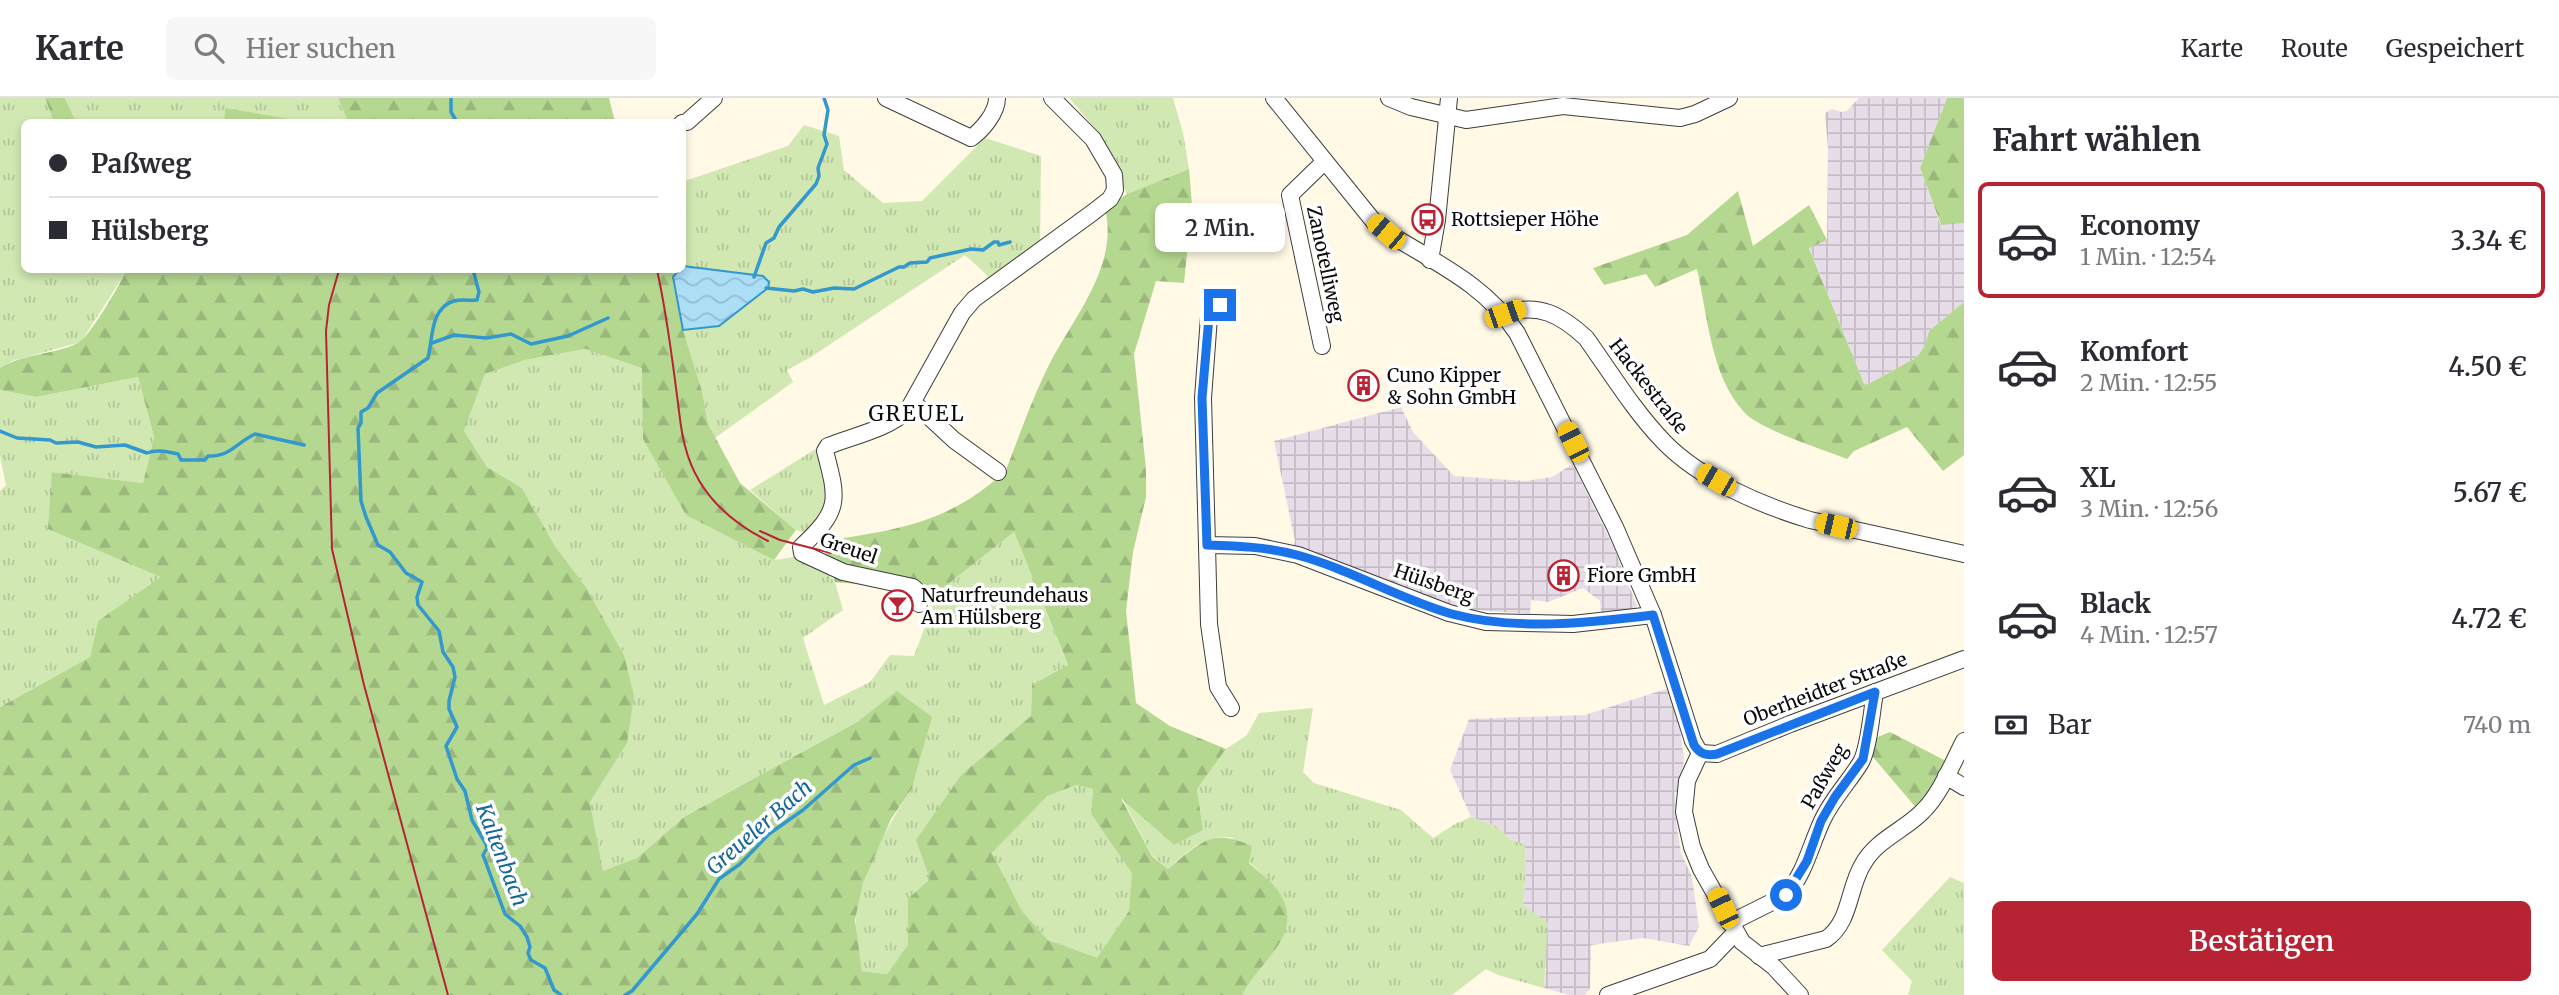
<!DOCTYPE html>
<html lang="de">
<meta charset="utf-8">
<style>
body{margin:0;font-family:Merriweather,serif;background:#f7f7f7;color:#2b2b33;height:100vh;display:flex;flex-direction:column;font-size:26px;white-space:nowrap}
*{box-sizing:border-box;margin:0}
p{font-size:23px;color:#7c7c81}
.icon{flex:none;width:38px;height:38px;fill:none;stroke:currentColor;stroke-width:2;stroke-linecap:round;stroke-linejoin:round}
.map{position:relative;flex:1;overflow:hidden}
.side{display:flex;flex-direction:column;background:#fff;width:595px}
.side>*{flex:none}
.hud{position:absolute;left:21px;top:21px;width:665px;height:154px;border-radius:10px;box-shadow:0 4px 10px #0003;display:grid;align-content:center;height:154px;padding:0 28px;background:#fff}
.end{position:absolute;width:32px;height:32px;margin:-16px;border:9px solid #1a73e8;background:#fff;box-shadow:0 0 0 4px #fff}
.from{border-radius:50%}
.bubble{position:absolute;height:49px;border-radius:10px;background:#fff;box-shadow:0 4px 10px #0003;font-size:23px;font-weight:600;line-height:49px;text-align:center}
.car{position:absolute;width:21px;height:42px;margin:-21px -10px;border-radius:9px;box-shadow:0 0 5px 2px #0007;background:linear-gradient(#f5c518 24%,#345 0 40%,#f5c518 0 76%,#345 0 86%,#f5c518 0)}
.hud b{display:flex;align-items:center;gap:24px;height:66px;font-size:26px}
.hud b+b{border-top:2px solid #e1e1e2}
.hud i{width:18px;height:18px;background:#2b2b33}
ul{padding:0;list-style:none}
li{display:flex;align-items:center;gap:21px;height:116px;margin:0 14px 10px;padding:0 14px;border:4px solid transparent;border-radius:10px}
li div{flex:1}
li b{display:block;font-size:26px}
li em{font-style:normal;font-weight:600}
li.active{border-color:#b82333}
li>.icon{width:63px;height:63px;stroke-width:1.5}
h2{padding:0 28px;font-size:32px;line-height:84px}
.pay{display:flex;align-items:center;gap:18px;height:77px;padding:0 28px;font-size:26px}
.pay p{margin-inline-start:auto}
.action{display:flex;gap:14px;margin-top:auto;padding:14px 28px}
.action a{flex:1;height:80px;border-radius:10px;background:#b82333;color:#fff;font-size:28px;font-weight:600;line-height:80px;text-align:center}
header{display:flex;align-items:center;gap:42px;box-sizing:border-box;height:98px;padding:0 35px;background:#fff;border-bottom:2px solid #e1e1e2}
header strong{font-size:33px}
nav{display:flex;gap:38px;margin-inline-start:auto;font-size:24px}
.search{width:490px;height:63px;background:#f7f7f7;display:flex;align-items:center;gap:18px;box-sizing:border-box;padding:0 24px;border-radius:10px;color:#7c7c81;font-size:26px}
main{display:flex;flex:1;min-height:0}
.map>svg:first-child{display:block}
.industrial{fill:url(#industrial-grid)}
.grass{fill:url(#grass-tufts)}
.forest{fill:url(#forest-firs);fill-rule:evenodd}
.water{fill:url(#water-waves);stroke:#3398cd;stroke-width:2}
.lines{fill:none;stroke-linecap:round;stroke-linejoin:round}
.stream{stroke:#3398cd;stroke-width:3.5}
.minor-casing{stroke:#3d3d3d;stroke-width:18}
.minor{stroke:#fff;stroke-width:16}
.tram{stroke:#b82333;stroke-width:2}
.route{stroke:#1a73e8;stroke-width:9}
.labels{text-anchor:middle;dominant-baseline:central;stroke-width:7;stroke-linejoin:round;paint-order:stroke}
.poi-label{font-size:19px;fill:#0a0a0a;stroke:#fff;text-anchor:start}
.street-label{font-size:19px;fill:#0a0a0a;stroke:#fff}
.neighbourhood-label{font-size:21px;letter-spacing:2px;fill:#0a0a0a;stroke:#fff}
.water-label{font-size:21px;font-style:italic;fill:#15679a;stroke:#fff}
</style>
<header>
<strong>Karte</strong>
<div class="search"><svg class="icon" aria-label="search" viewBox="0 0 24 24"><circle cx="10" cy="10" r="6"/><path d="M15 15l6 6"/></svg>Hier suchen</div>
<nav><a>Karte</a><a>Route</a><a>Gespeichert</a></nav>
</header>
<main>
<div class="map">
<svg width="1964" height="897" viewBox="0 0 1964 897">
<defs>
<pattern id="industrial-grid" width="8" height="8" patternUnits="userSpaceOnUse" patternTransform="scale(1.75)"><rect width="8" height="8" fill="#e7dde9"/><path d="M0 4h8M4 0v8" fill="none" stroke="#c5bcc6"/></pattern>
<pattern id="grass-tufts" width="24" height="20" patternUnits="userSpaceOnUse" patternTransform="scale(1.75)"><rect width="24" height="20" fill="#d1e8b2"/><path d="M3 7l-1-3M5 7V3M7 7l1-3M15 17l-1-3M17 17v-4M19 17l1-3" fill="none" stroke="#b2c698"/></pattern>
<pattern id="forest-firs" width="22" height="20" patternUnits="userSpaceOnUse" patternTransform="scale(1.75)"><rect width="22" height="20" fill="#b5d891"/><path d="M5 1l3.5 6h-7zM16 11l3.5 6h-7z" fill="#9ab87c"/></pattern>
<pattern id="water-waves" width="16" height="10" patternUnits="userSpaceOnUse" patternTransform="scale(1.75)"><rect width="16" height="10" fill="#acdef6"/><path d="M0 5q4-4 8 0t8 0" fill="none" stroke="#93bdd2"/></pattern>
</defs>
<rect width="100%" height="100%" fill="#fff9e6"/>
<g class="industrial">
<path d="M1859 0H1947L1920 70 1940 126 1964 125V204L1929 233 1925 247 1917 259 1865 288 1809 149 1827 142 1828 51 1825 15 1832 11 1841 14 1847 13Z"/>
<path d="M1401 309 1413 334 1454 378 1525 383 1552 379 1573 366 1614 450 1637 508 1633 514H1601L1600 503 1583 490 1548 504 1531 502 1530 516 1460 511 1292 453 1295 443 1274 343Z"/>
<path d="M1669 590 1680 632 1684 660 1680 693 1675 694 1676 723 1681 755 1692 779 1699 829 1689 848 1643 840 1591 847 1590 890 1585 897H1569L1544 890 1546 868 1523 807 1526 771 1525 748 1511 742 1496 728 1471 719 1450 672 1469 621 1585 617Z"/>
</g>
<g class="grass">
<path d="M0 0H45L54 24H24V172H127L81 244 12 263 0 270Z"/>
<path d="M65 0H338L348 24H307L225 11 224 24H76Z"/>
<path d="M1069 0H1173L1183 35 1189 71 1127 96 1093 28Z"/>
<path d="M804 27 839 38 844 72 883 105 922 103 985 40 1041 58 1040 145 972 198 988 178 965 157 811 259 787 272 793 284 715 340 708 326 702 293 683 232 711 229 763 178 683 168 682 84 788 48Z"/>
<path d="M587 251 643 270 774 462 795 459 827 475 835 484 843 512 803 540 824 607 870 584 890 557 914 558 938 494 1014 434 1068 568 1032 587 1031 618 962 676 930 781 909 801V847L887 876 862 873C860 857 856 840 856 823 855 785 890 723 911 692L897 594 857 624 684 719 637 760 603 774 590 704 627 644 624 557 586 489 555 448 522 390 487 369 464 333 485 276 525 262Z"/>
<path d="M138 279 154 339 143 385 52 374 162 479 98 523 90 559 0 609V393L6 387 0 358V292L36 299Z"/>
<path d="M822 347 831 399 809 436 796 432 750 392Z"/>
<path d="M1313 610 1303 674 1314 685 1401 712 1433 740 1455 726 1471 719 1496 728 1511 742 1525 747 1526 771 1523 807 1548 825 1544 890 1498 877 1486 871 1452 897H1242L1276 789 1249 764 1232 739C1201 738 1191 751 1168 771L1152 757 1121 698 1174 747 1203 732 1197 691 1226 651 1247 637 1259 615Z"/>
<path d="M1076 687 1093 691 1091 716 1133 775 1129 813 1097 861 1048 842 1022 813 992 755 1046 698Z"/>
<path d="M1950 779 1964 785V897H1908L1912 883 1882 852Z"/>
</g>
<g class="forest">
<path d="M45 0H65L76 24H54Z"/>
<path d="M338 0H609L615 24H348Z"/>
<path d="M1947 0H1964V125L1941 127 1920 70Z"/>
<path d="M225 10 307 24H224Z"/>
<path d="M1189 71 1192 107 1184 185 1156 183 1134 256 1146 371V399L1133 454 1126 513 1136 605 1170 628 1226 651 1197 691 1203 732 1174 747 1121 700 1152 758 1168 771C1200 745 1210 729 1252 748L1249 765C1257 773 1272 783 1277 791 1308 836 1261 860 1242 897H0V609L90 559 98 523 161 479 48 431 52 374 143 385 154 339 138 279 36 299 0 292V270C24 255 54 257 78 245 89 240 122 184 126 172H679L673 180 683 232 702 293 708 326 740 385 796 432 774 462 686 417 643 341 642 270 586 251 525 262 485 276 464 333 487 369 522 390 555 448 586 489 624 557 634 598 627 645 590 704 603 773 637 760 684 719 857 624 897 593 932 619 911 692 891 721 863 785 855 822 862 873 887 876 908 847V801L930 781 916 742 962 676 1031 618 1032 587 1068 567 1014 434 938 494 835 484 822 443C894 433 951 425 1006 372 1020 336 1033 298 1051 263 1075 218 1119 166 1105 111L1127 96ZM1076 687 1093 691 1091 716 1132 775 1129 813 1097 860 1048 842 1022 813 992 755 1047 698Z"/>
<path d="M1738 93 1753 148 1809 107 1827 142 1809 150 1865 288 1917 259 1925 247 1929 233 1964 204V357L1943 373 1907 329 1854 353 1847 361C1823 351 1760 332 1744 314 1711 279 1707 215 1697 171L1655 189 1646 176 1604 187 1593 170 1687 137Z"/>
<path d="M1890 634 1948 664 1918 712 1872 658 1870 642Z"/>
</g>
<path class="water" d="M683 168 763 178 769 184 768 190 719 228 683 232 673 179 679 172H682Z"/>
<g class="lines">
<g class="stream">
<path d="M451 0V14L457 24"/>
<path d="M473 172 479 194 477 202C470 203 461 201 454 203 430 210 433 240 428 260L377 295 368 310 361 314V325L358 330 361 403 366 419 378 447 390 454 406 475 422 484 417 499 418 507 439 533 443 554 453 569 455 579 449 603V611L457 629 446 648 457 681 465 693 472 722 486 746 487 750 483 757 505 816 520 828 527 839 530 849 528 855 531 862 545 870 554 892 561 897"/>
<path d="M754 179 766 145 774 140 779 129 816 86 819 78 818 70 827 46 824 37 828 12 824 0"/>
<path d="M766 190 794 193 803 191 813 194 834 190 854 191 899 169H904L910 165 927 164 930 160 971 151 983 152 994 144H998L999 147 1010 144"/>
<path d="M432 245 454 237 486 240 511 236 531 246 568 238 608 220"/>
<path d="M0 333 17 340 50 342 56 345 78 344 96 349 125 347 147 355C157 351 167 354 178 356L181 362H205L208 358C231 359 237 344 255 336L304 347"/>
<path d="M625 897 632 893 697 816 719 781 740 766 769 736 803 712 854 667 870 660"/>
</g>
<defs>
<g id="minor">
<path d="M886 0 971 40C982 32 997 15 997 0"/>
<path d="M1274 0 1375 125 1386 134C1434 164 1485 186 1517 235L1615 429 1653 517 1693 643 1700 655"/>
<path d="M1389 0 1411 9 1466 22 1563 8 1680 20 1695 16 1729 0"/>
<path d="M682 25 687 24 714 0"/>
<path d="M1430 162 1437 122 1449 0"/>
<path d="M1230 196 1209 219 1203 300 1207 447 1255 448 1298 457 1449 515 1486 524 1573 526 1653 517"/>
<path d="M1505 216C1538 204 1561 217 1586 240 1611 275 1634 313 1664 344 1700 381 1760 407 1810 422L1964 456"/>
<path d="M1322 248 1290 97 1324 64"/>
<path d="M913 304 954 342 998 374"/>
<path d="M1207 447 1209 526 1218 589 1231 610"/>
<path d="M919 506 921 497 913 489 843 474 802 455 801 449C841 412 838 402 825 353L828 348C853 338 888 331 908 312L962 215 974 201 1092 115 1110 101 1115 92 1114 77 1093 41 1052 0"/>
<path d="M1700 655 1687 683 1684 714 1692 749 1701 771 1742 844 1774 869 1800 897"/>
<path d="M1700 655 1717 656 1790 626 1964 561"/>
<path d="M1946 678 1964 689"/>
<path d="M1730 825 1786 797C1805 775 1810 749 1822 723 1832 701 1849 684 1861 664 1869 650 1872 611 1875 594"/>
<path d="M1759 858 1826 841C1851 824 1848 790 1863 766 1877 741 1905 732 1923 713 1941 695 1952 666 1964 643"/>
<path d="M1608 897 1710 861 1735 835"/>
</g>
</defs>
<use href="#minor" class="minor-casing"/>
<use href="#minor" class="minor"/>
<g class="tram">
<path d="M339 172 329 207 326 233 332 451 364 587 448 897"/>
<path d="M657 172C667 216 672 260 678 305 680 320 681 334 685 348 696 392 728 423 768 443"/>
<path d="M760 433 780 442 831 455"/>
</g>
</g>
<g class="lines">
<path class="route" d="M1220 207 1209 219 1202 300 1207 447C1238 448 1267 449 1297 457 1350 471 1399 501 1452 516 1517 533 1587 525 1653 517L1694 647C1700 656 1706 658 1717 656L1875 594 1863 661 1835 699 1821 723 1807 763 1786 797"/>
</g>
<defs>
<symbol id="bus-ring" viewBox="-11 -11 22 22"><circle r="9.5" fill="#fff" stroke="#b82333" stroke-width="1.5"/><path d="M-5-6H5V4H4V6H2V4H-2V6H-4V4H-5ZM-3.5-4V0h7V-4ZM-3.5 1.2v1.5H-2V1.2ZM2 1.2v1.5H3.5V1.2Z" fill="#b82333"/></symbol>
<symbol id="building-ring" viewBox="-11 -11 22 22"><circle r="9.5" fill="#fff" stroke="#b82333" stroke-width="1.5"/><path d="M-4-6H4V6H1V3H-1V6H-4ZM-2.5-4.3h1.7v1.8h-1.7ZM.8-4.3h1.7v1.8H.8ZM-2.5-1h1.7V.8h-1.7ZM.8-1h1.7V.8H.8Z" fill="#b82333"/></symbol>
<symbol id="bar-ring" viewBox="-11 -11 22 22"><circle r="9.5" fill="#fff" stroke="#b82333" stroke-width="1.5"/><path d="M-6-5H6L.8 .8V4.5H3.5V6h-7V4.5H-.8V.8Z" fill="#b82333"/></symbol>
</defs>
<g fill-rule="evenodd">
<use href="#bus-ring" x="1410" y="104" width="35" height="35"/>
<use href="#building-ring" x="1346" y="270" width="35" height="35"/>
<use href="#building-ring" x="1546" y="460" width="35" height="35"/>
<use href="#bar-ring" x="880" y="490" width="35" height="35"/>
</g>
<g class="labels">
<g class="poi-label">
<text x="1451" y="121">Rottsieper Höhe</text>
<text x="1387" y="277">Cuno Kipper<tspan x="1387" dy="22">&amp; Sohn GmbH</tspan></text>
<text x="1587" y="477">Fiore GmbH</text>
<text x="921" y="497">Naturfreundehaus<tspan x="921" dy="22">Am Hülsberg</tspan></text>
</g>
<g class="street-label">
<text transform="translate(1326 166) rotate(78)">Zanotelliweg</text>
<text transform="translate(1649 288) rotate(52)">Hackestraße</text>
<text transform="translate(849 450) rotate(19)">Greuel</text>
<text transform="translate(1434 485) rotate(19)">Hülsberg</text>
<text transform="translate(1825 591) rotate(-21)">Oberheidter Straße</text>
<text transform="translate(1824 678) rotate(-60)">Paßweg</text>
</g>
<g class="neighbourhood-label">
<text x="917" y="315">GREUEL</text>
</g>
<g class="water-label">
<text transform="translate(759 729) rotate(-41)">Greueler Bach</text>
<text transform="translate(502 757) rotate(69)">Kaltenbach</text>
</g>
</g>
</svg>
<i class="end from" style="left:1786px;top:797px"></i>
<i class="end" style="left:1220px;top:207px"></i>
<div class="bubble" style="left:1155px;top:105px;width:130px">2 Min.</div>
<i class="car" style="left:1386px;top:134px;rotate:310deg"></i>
<i class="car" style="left:1505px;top:216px;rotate:71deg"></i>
<i class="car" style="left:1573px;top:344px;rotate:333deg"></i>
<i class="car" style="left:1716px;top:382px;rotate:300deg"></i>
<i class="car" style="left:1836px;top:428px;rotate:283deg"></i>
<i class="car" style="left:1723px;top:810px;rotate:335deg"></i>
<div class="hud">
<b><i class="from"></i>Paßweg</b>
<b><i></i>Hülsberg</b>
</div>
</div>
<section class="side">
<h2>Fahrt wählen</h2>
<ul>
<li class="active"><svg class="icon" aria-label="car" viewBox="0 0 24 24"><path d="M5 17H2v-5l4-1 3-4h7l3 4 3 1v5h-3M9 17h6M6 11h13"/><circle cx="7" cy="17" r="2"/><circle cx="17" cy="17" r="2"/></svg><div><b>Economy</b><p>1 Min. · 12:54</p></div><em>3.34 €</em></li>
<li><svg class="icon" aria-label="car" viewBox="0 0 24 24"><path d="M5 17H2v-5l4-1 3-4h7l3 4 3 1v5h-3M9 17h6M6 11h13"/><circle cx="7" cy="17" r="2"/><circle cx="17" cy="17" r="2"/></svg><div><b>Komfort</b><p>2 Min. · 12:55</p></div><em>4.50 €</em></li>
<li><svg class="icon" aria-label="car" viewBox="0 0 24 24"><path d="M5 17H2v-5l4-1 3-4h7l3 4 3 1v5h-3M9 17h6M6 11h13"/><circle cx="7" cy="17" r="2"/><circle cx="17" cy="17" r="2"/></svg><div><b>XL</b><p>3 Min. · 12:56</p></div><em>5.67 €</em></li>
<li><svg class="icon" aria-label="car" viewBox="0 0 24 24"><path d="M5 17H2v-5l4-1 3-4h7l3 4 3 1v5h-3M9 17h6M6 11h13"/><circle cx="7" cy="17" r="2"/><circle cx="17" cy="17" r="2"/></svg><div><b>Black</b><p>4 Min. · 12:57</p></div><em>4.72 €</em></li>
</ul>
<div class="pay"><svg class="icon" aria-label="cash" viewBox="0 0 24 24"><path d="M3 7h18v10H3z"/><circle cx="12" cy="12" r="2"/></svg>Bar<p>740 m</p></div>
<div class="action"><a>Bestätigen</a></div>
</section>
</main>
